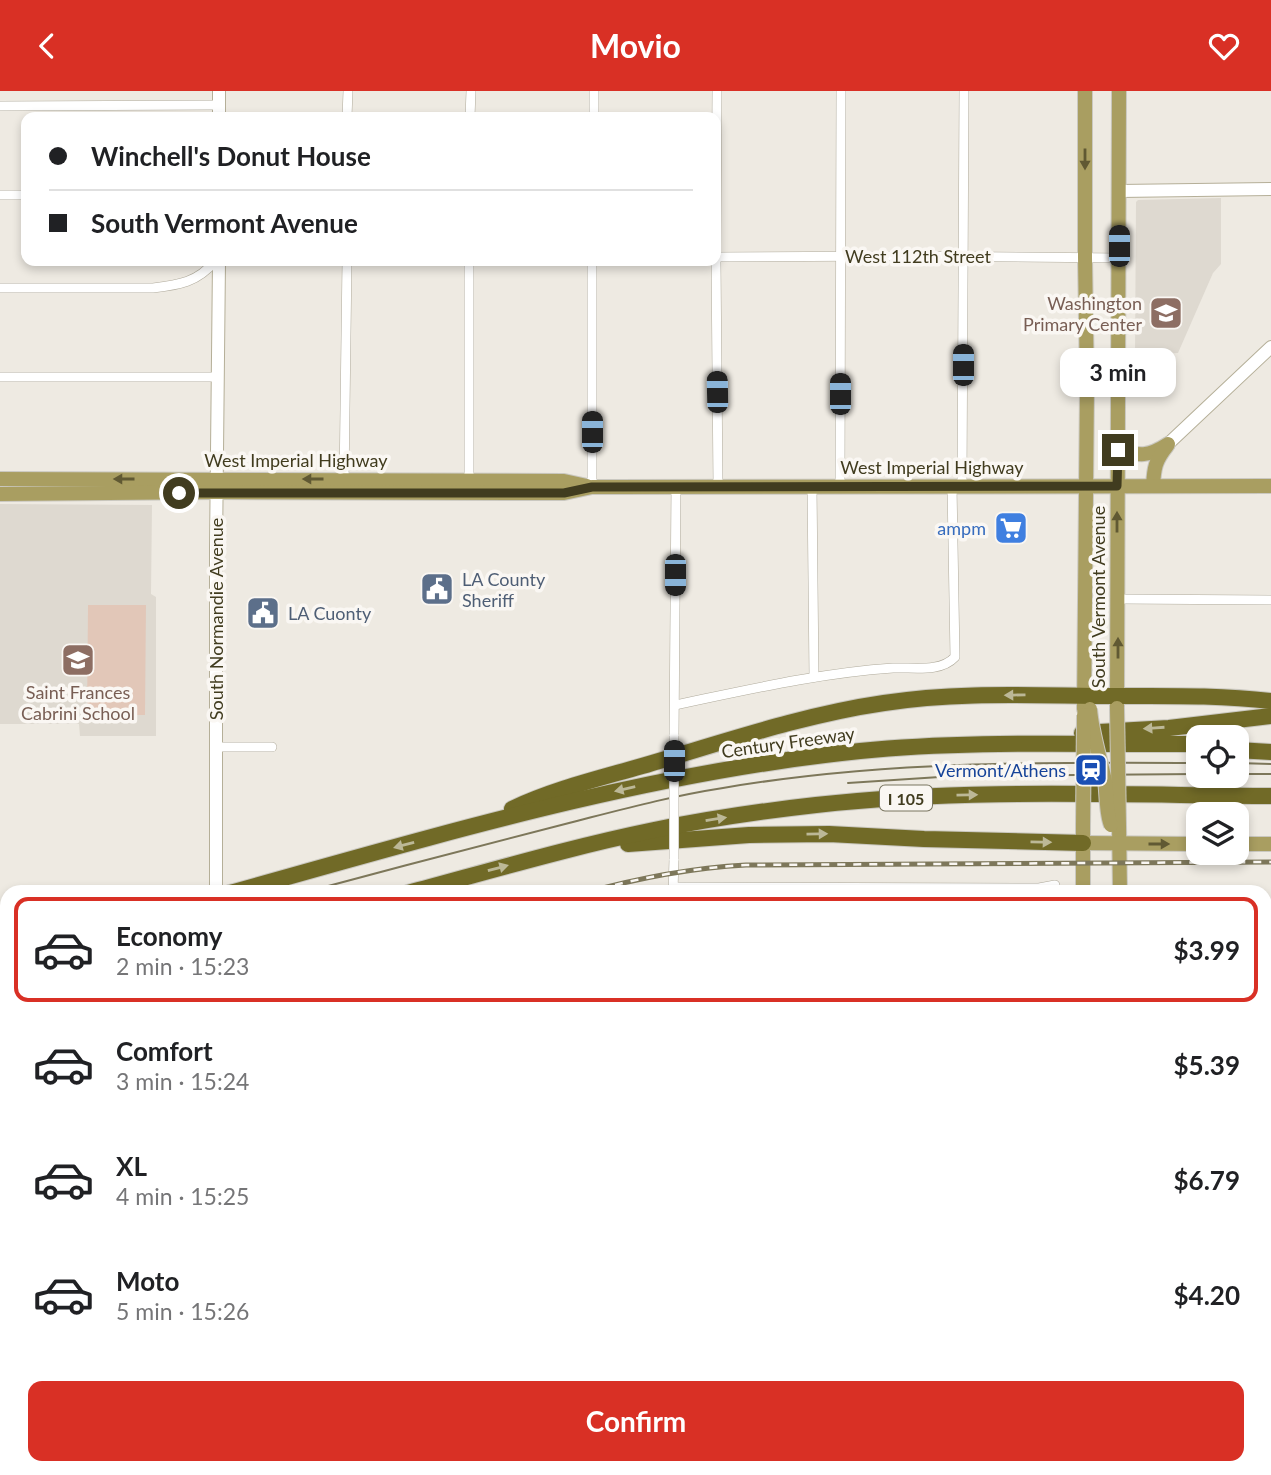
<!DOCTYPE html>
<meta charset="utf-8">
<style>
body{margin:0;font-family:Lato,sans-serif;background:#f6f6f6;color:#202124;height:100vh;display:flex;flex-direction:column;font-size:26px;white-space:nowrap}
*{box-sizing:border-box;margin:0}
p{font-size:23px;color:#757577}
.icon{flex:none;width:38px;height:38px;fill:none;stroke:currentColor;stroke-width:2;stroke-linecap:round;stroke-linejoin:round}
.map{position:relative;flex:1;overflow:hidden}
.panel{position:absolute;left:0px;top:794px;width:1272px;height:590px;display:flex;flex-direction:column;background:#fff;border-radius:21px 21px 0 0;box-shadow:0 4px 10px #0003}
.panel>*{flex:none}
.top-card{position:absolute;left:21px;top:21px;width:700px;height:154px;border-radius:14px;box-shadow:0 4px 10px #0003;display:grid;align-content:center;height:154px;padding:0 28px;background:#fff}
.controls{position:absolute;left:1186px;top:634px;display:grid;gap:14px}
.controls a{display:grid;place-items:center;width:63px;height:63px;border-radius:14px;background:#fff;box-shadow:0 4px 10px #0003;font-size:35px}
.end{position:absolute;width:32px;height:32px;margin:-16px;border:9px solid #413c1f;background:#fff;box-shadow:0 0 0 4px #fff}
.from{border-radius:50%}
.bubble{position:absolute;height:49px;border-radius:14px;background:#fff;box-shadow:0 4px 10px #0003;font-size:23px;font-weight:700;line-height:49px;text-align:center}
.car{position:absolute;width:21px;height:42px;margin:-21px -10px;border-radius:9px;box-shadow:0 0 5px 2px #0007;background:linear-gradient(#222 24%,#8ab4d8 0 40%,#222 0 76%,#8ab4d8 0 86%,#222 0)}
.top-card b{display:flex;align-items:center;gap:24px;height:66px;font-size:26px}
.top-card b+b{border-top:2px solid #e0e0e0}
.top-card i{width:18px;height:18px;background:#202124}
ul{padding:12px 0 0;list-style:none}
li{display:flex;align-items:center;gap:21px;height:105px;margin:0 14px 10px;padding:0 14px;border:4px solid transparent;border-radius:14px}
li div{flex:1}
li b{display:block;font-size:26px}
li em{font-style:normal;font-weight:700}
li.on{border-color:#d93025}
li>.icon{width:63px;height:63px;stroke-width:1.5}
.button{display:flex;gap:14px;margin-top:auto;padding:14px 28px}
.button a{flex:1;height:80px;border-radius:14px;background:#d93025;color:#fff;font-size:28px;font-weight:700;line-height:80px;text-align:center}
header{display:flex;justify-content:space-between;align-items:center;height:91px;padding:0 28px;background:#d93025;color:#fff;font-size:32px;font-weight:700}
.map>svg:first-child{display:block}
.built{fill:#ded9d0}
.green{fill:#e2c7b8}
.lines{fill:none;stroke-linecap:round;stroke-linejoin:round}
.street-casing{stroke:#b0ab9c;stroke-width:10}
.secondary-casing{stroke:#b5af98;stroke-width:14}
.primary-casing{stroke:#cac8c0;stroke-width:16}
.highway-casing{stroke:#cac8c0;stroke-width:18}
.street{stroke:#fff;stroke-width:9}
.secondary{stroke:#fff;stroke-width:12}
.primary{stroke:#a99e61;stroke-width:14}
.highway{stroke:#716a27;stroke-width:16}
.tram{stroke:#7d775a;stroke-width:2}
.rail-casing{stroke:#7d775a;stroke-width:5}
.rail{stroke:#faf7f3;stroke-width:2.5;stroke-dasharray:8;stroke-linecap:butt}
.street-bridge-casing{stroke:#b0ab9c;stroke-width:10;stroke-linecap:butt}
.primary-bridge-casing{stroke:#cac8c0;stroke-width:16;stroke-linecap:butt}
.street-bridge{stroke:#fff;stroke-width:9}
.primary-bridge{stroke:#a99e61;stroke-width:14}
.oneway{fill:#605933}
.oneway2{fill:#bcb897}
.route{stroke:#413c1f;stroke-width:9}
.labels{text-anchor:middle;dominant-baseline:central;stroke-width:7;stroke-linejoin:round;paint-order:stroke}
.shield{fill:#faf7f3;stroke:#78745f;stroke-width:2}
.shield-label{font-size:16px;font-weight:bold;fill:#413c1f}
.street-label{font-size:18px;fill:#413c1f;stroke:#faf7f3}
.education-label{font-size:18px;fill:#785e54;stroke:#faf7f3;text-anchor:end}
.shop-label{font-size:18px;fill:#366cbe;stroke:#faf7f3;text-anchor:end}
.service-label{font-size:18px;fill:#4e5e75;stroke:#faf7f3;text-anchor:start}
.transit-label{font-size:18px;fill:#164399;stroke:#faf7f3;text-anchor:end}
</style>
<header><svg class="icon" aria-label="back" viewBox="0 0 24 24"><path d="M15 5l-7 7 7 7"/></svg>Movio<svg class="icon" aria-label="heart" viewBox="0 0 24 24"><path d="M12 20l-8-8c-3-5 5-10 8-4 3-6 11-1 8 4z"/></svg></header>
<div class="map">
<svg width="1271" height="1384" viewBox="0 0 1271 1384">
<rect width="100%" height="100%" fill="#eeeae2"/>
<g class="built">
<path d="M1221 107V173L1213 182 1178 262 1135 264 1136 111 1138 109Z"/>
<path d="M0 413 152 414 151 503 156 506V645H80L79 633H0Z"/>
</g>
<path class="green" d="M88 514H146L145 624H87Z"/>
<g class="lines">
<defs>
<g id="street">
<path d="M0 15 219 14"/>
<path d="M347 26 348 0"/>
<path d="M470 26 471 0"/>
<path d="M594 26V0"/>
<path d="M0 104H26"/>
<path d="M716 156 717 0"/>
<path d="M716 166 901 165 1119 167"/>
<path d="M469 170V392"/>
<path d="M716 170 718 395"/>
<path d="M0 197H153C179 194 198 191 215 170"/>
<path d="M0 286H218"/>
<path d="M344 392 347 170"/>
<path d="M812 395 814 586"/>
<path d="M840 395 841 0"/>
<path d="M962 395 964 0"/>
<path d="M592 396V170"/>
<path d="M1118 508 1271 509"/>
<path d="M675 614C747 599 819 582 893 577 913 576 940 582 955 566L952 395"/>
<path d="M674 645 676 395"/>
<path d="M217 656H272"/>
<path d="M673 796 1039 797 1055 794"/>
<path d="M673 800 674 768"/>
<path d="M1265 951H1271"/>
<path d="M0 1133H7"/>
<path d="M1265 1141 1268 1298"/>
<path d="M0 1174H7"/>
<path d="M0 1215H7"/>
<path d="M1265 1350 1271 1352"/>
<path d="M1265 1366 1271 1368"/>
<path d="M0 1377H7"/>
<path d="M27 1377 1098 1379"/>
</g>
<g id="secondary">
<path d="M219 26V0"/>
<path d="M1119 100 1271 98"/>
<path d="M1168 353 1271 256"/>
<path d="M216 802V457L219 170"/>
<path d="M1265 847H1271"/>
<path d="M0 1259H7"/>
<path d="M1265 1298H1271"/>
<path d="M212 1384V1377"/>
<path d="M628 1384 629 1377"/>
</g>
<g id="primary">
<path d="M1118 359C1140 365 1148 366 1168 353"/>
<path d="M0 388 564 390 587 395"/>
<path d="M1153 395C1154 377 1155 370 1167 355"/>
<path d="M0 403 216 401 513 402H564L592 396H611L1271 395"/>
<path d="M1117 616 1119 0"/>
<path d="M1084 618 1087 295 1085 166V0"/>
<path d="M1119 734 1120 802"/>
<path d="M1083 752 1199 753"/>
<path d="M1237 753H1271"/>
<path d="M1083 802V735"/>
<path d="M1117 1377 1120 1384"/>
<path d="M1098 1384V1377"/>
</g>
<g id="highway">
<path d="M1082 642 1169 637 1271 625"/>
<path d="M1237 659 1271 661"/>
<path d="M512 718C558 696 610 685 659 670 733 648 808 623 884 612 961 600 1040 605 1117 605 1169 605 1220 604 1271 610"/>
<path d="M628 753 749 744 829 743 924 748 1083 752"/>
<path d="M230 802C438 744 645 682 860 660 972 649 1086 654 1199 653"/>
<path d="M408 802C490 780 571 756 654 739 708 728 762 720 816 714 967 697 1120 704 1271 705"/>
<path d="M0 863 7 861"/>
<path d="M0 911 7 909"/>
</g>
</defs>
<use href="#street" class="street-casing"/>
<use href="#secondary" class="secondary-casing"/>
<use href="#primary" class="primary-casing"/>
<use href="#highway" class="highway-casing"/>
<use href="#street" class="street"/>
<use href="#secondary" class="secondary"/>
<use href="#primary" class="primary"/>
<use href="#highway" class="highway"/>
<g class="tram">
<path d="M1237 672 1271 673"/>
<path d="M1237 683H1271"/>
<path d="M848 692 955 685 1199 683"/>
<path d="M302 802C391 778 479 755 569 732 620 719 671 705 723 697 880 670 1040 671 1199 672"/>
<path d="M0 882 7 880"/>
</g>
<defs>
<g id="rail">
<path d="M584 802C638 787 691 777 746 774L1271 771"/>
<path d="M0 978 7 976"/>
</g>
</defs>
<use href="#rail" class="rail-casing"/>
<use href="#rail" class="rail"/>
<defs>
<path id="street-bridge" d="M674 768V645"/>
<g id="primary-bridge">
<path d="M1117 617 1119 734"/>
<path d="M1090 618C1092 643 1100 666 1105 690 1107 702 1106 724 1111 734"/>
<path d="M1083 735 1084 624"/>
</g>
</defs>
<use href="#street-bridge" class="street-bridge-casing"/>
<use href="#primary-bridge" class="primary-bridge-casing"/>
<use href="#street-bridge" class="street-bridge"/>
<use href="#primary-bridge" class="primary-bridge"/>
</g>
<defs><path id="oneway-solid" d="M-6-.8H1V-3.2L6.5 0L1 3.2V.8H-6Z" transform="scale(1.75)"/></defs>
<g class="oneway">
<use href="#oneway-solid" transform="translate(1085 68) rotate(90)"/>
<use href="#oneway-solid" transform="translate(124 388) rotate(180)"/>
<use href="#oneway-solid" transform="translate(313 388) rotate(180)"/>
<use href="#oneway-solid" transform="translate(1117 431) rotate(-90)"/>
<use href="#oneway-solid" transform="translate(1118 557) rotate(-90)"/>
<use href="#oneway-solid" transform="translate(1159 753)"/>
</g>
<g class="oneway2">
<use href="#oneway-solid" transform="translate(1015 604) rotate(179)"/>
<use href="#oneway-solid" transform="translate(1154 637) rotate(176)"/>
<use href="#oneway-solid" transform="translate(625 698) rotate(167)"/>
<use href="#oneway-solid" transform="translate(967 704) rotate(-1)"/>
<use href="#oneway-solid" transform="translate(716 728) rotate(-9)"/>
<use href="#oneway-solid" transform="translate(817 743) rotate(-1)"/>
<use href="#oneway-solid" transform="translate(1041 751) rotate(1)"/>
<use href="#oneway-solid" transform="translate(404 754) rotate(165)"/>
<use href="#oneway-solid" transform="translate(498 777) rotate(-15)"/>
</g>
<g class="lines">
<path class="route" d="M179 402H564L592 396 1117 395 1118 359"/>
</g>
<defs>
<symbol id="school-square" viewBox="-11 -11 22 22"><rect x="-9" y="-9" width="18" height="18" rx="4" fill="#8d6e63" stroke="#faf7f3"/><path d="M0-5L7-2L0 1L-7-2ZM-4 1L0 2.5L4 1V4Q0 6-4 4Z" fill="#fff"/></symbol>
<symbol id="supermarket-square" viewBox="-11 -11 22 22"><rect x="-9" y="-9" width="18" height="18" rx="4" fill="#3f7fe0" stroke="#faf7f3"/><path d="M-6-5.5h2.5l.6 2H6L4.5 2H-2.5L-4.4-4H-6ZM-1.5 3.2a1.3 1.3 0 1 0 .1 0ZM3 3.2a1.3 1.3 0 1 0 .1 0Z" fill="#fff"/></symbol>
<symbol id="civic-square" viewBox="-11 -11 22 22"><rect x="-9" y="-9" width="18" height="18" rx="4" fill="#5c6f8a" stroke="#faf7f3"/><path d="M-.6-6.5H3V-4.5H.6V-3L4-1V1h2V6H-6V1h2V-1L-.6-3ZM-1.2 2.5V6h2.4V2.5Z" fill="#fff"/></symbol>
<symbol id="station-square" viewBox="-11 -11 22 22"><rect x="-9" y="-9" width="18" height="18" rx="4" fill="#1a4fb4" stroke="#faf7f3"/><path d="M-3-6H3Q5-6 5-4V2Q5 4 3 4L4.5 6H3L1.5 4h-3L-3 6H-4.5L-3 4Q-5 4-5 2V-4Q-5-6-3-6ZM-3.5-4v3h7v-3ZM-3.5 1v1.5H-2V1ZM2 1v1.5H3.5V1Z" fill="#fff"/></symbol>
</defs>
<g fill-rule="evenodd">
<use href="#school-square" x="1147" y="203" width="38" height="38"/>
<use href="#supermarket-square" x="992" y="418" width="38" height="38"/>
<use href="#civic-square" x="418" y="479" width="38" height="38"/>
<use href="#civic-square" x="244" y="503" width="38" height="38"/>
<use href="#school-square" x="59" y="550" width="38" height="38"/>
<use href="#station-square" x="1072" y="660" width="38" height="38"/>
</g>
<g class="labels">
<rect class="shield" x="880" y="694.5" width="52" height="25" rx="5"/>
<g class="shield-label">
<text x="906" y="707">I 105</text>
</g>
<g class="street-label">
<text x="918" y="165">West 112th Street</text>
<text x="296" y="369">West Imperial Highway</text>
<text x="932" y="376">West Imperial Highway</text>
<text transform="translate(1098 506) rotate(-90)">South Vermont Avenue</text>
<text transform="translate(216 528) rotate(-90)">South Normandie Avenue</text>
<text transform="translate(788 651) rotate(-8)">Century Freeway</text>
</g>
<g class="education-label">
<text x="1142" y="212">Washington<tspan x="1142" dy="21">Primary Center</tspan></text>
<text x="78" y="601" text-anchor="middle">Saint Frances<tspan x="78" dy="21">Cabrini School</tspan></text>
</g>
<g class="shop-label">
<text x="986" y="437">ampm</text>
</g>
<g class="service-label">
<text x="462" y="488">LA County<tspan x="462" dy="21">Sheriff</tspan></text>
<text x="288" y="522">LA Cuonty</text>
</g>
<g class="transit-label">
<text x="1066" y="679">Vermont/Athens</text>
</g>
</g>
</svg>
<div class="controls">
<a><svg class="icon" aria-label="locate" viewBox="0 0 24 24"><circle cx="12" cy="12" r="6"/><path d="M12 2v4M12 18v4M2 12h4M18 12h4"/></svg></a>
<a><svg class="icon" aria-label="layers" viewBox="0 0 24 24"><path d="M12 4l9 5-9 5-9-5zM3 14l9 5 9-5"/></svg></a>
</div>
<i class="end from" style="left:179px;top:402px"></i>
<i class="end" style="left:1118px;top:359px"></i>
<div class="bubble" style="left:1060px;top:257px;width:116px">3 min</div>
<i class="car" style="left:1119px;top:155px;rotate:0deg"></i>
<i class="car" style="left:963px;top:274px;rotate:0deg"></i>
<i class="car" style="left:717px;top:301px;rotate:359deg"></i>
<i class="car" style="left:840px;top:303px;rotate:0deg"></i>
<i class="car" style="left:592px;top:341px;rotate:0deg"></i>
<i class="car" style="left:675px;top:484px;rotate:180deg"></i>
<i class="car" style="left:674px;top:670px;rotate:0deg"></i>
<div class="top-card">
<b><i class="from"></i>Winchell's Donut House</b>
<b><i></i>South Vermont Avenue</b>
</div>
<section class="panel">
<ul>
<li class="on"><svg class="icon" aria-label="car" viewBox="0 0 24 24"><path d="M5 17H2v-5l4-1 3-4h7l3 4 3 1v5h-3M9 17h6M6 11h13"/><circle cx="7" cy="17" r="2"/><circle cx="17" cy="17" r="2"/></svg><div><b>Economy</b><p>2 min · 15:23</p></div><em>$3.99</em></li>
<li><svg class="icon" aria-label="car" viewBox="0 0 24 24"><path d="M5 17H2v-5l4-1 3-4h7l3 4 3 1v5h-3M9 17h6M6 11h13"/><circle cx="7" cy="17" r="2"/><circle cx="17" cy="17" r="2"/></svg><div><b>Comfort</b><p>3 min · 15:24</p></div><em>$5.39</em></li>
<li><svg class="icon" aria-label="car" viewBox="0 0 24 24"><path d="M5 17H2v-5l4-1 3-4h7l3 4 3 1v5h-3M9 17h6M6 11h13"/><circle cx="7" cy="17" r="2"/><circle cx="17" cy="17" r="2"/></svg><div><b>XL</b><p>4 min · 15:25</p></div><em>$6.79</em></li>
<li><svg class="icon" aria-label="car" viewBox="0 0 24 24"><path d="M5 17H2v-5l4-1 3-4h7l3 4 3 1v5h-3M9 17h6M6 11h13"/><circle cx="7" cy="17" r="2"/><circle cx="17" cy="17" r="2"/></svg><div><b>Moto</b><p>5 min · 15:26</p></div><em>$4.20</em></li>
</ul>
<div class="button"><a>Confirm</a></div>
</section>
</div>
